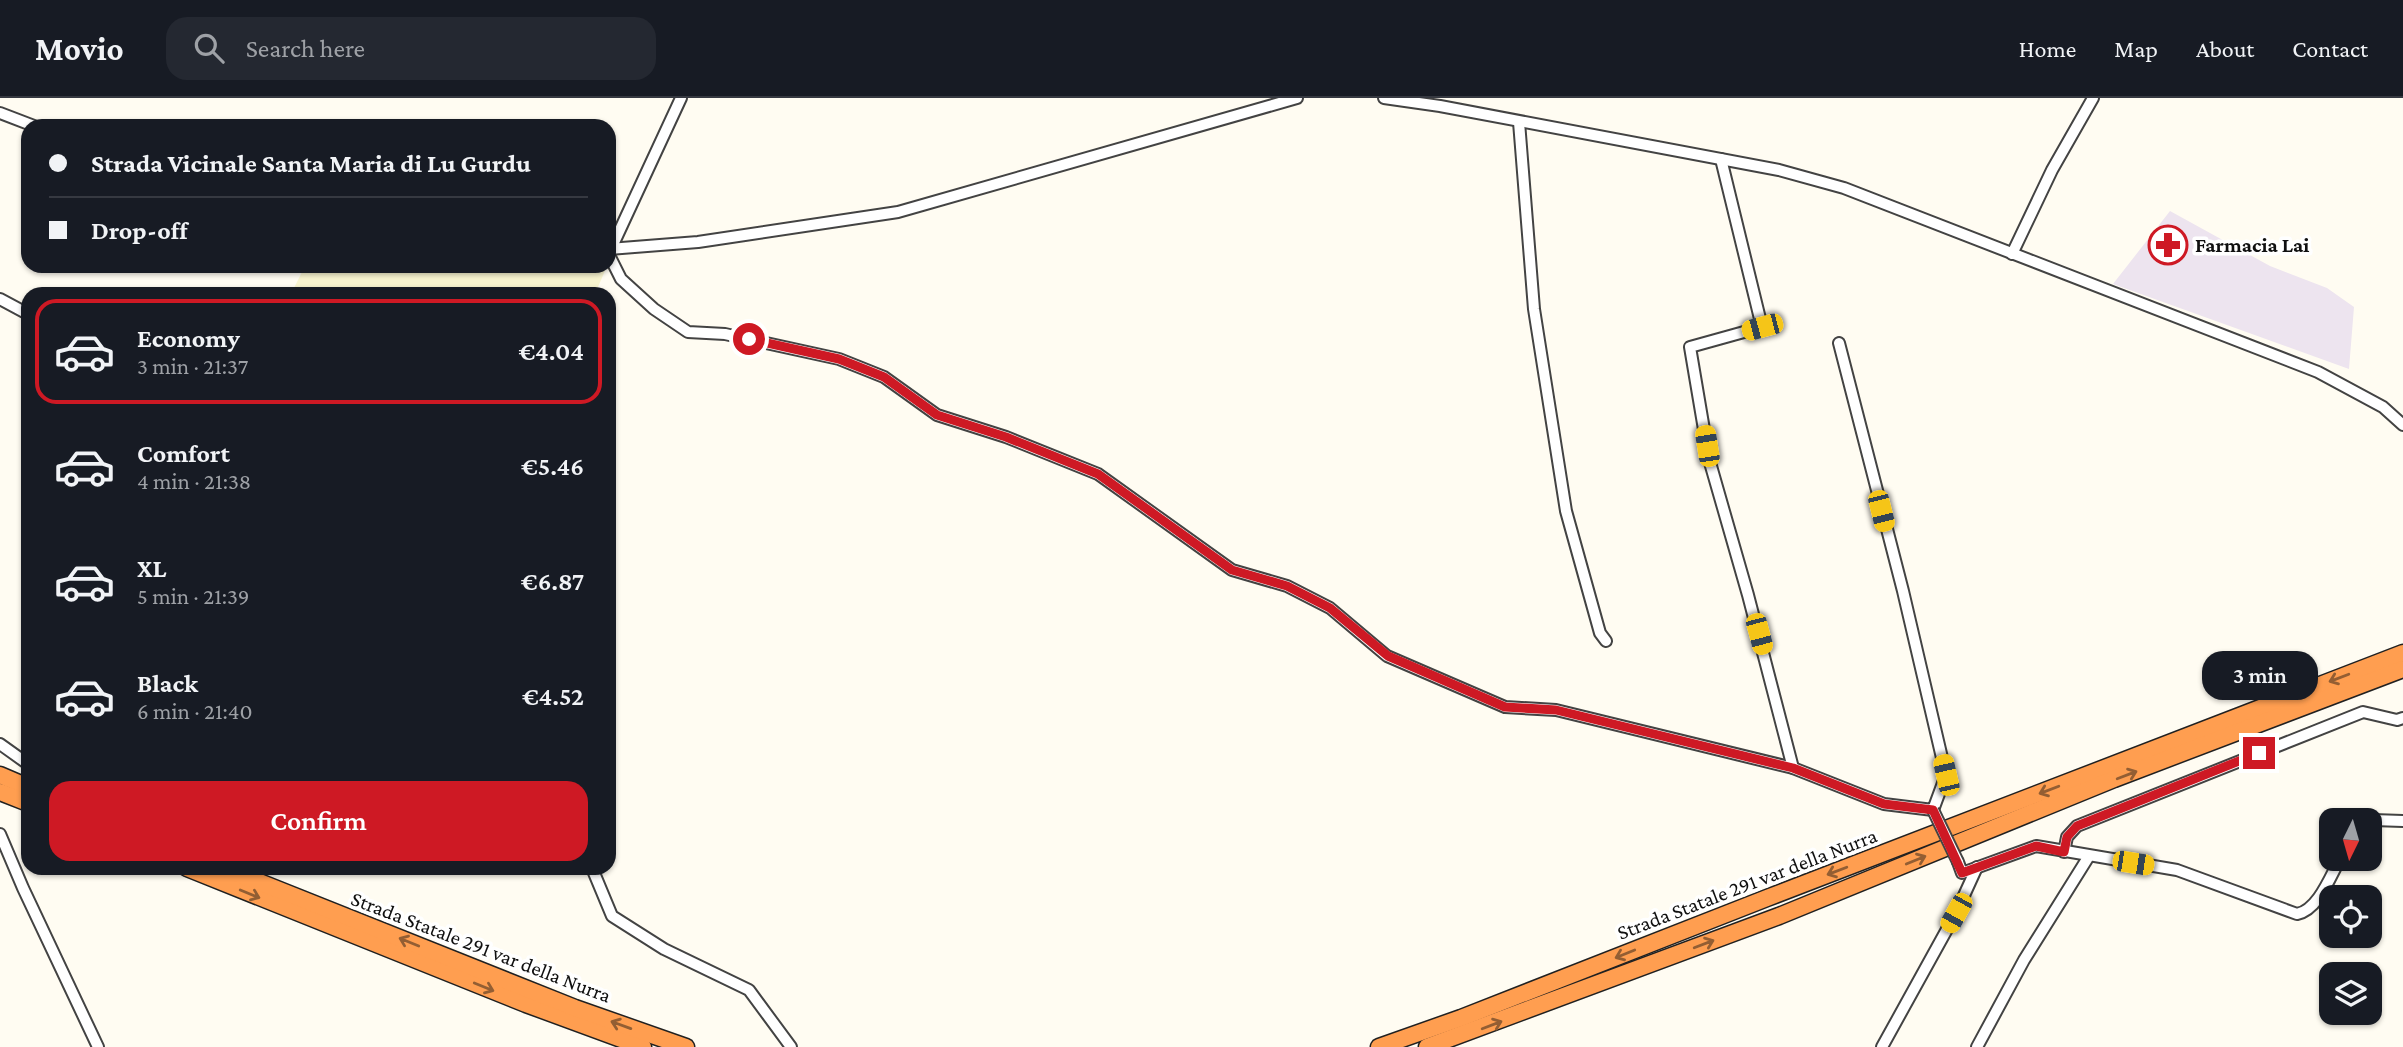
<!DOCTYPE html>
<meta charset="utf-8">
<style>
body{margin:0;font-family:"Crimson Pro",serif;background:#242831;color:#f1f3f6;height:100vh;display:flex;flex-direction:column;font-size:26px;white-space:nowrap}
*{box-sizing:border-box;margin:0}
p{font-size:23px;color:#9ea1a6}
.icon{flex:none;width:38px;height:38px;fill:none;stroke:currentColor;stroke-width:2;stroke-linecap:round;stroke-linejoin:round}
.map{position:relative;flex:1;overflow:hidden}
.side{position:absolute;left:21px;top:189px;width:595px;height:588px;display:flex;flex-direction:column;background:#171b24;border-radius:21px;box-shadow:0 2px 5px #0004}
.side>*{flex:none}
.guide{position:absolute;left:21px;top:21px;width:595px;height:154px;border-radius:21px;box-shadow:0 2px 5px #0004;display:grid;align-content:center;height:154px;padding:0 28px;background:#171b24}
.needle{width:46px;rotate:185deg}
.buttons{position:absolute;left:2319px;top:710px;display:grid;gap:14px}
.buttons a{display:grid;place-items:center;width:63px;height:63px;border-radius:14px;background:#171b24;box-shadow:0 2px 5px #0004;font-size:35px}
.end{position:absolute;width:32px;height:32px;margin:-16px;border:9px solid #ce1924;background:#fff;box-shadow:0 0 0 4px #fff}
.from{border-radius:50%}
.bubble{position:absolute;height:49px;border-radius:21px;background:#171b24;box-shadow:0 2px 5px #0004;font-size:23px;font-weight:600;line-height:49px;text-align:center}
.car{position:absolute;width:21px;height:42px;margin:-21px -10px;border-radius:9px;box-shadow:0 0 5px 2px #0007;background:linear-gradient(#f5c518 24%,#345 0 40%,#f5c518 0 76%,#345 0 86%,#f5c518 0)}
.guide b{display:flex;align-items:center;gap:24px;height:66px;font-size:26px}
.guide b+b{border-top:2px solid #363941}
.guide i{width:18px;height:18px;background:#f1f3f6}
ul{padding:12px 0 0;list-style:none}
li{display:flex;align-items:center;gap:21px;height:105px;margin:0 14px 10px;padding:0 14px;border:4px solid transparent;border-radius:21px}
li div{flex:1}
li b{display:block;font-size:26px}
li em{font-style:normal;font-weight:600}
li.selected{border-color:#ce1924}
li>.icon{width:63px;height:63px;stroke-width:1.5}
.button{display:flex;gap:14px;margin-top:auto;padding:14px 28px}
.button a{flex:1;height:80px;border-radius:21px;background:#ce1924;color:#fff;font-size:28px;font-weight:600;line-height:80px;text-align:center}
header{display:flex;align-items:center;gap:42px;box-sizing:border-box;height:98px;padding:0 35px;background:#171b24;border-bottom:2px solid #363941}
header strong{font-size:33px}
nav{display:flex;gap:38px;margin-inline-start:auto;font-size:24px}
.search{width:490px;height:63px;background:#242831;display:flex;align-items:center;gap:18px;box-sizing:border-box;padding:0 24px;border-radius:21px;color:#9ea1a6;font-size:26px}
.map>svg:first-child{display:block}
.industrial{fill:#ede4ef}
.farmland{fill:#f8f4cf}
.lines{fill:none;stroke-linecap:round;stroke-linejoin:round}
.minor-casing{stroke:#434343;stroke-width:14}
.highway-casing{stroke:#212121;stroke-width:19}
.minor{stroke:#fff;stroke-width:10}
.highway{stroke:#ff9e50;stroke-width:16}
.minor-bridge-casing{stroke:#434343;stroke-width:14;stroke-linecap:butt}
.minor-bridge{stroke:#fff;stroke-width:10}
.oneway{stroke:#935e33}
.route{stroke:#ce1924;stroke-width:9}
.labels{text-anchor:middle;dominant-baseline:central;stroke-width:7;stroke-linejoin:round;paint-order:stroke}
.poi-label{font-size:21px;font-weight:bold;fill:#101010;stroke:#fff;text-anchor:start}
.street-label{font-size:21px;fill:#101010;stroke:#fff}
</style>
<header>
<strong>Movio</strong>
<div class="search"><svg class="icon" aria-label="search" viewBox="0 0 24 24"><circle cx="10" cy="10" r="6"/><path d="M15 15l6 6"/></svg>Search here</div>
<nav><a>Home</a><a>Map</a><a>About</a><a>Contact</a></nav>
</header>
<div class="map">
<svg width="2403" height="949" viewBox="0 0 2403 949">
<rect width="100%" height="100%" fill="#fffcf2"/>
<path class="industrial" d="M2170 113 2270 168 2327 190 2354 209 2349 271 2113 186Z"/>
<path class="farmland" d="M305 168H607L595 196H291Z"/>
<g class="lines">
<defs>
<g id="minor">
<path d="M1384 0 1440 8 1779 72 1844 90 2318 274 2383 309 2403 327"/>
<path d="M0 15 34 28"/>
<path d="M1519 24 1534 211 1566 413 1600 535 1606 543"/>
<path d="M1721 61 1762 229 1690 249 1709 361 1748 497 1793 670"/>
<path d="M609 151 698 144 898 114 1297 0"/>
<path d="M611 151 681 0"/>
<path d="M2012 156 2052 72 2093 0"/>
<path d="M609 157 621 181 654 211 688 234 725 236 839 261 884 279 937 317 1006 339 1098 376 1232 472 1287 488 1330 510 1387 558 1505 609 1556 612 1793 670 1884 706 1933 712 1946 677 1903 493 1839 245"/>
<path d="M0 201 28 216"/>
<path d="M0 646 28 666"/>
<path d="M2370 725 2373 722 2403 723"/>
<path d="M0 736 23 790 98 949"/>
<path d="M2064 754 2067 739 2077 728 2363 614 2397 622 2403 620"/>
<path d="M1958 764 1962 775 2036 748 2177 772 2297 816C2318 812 2330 779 2340 761"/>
<path d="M592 770 612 818 664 851 749 892 791 949"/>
<path d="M1882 949 1956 815 1977 769"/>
<path d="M1977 949 2024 862 2089 758"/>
</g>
<g id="highway">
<path d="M0 677 28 689"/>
<path d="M0 694 28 705"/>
<path d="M187 770 526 906 643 949"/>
<path d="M224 770 575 910 686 949"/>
<path d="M1379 949 1461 920 1767 800 2403 555"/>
<path d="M1427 949 1779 818 2114 681 2403 571"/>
</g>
</defs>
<use href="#minor" class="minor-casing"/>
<use href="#highway" class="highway-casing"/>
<use href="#minor" class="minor"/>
<use href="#highway" class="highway"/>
<defs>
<path id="minor-bridge" d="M1933 712 1958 764"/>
</defs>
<use href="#minor-bridge" class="minor-bridge-casing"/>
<use href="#minor-bridge" class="minor-bridge"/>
</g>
<defs><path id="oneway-shaft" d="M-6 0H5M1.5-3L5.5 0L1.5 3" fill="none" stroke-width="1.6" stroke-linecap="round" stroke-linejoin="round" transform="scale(1.75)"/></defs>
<g class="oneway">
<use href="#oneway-shaft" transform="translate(2339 580) rotate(159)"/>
<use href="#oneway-shaft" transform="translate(2127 677) rotate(-21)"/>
<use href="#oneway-shaft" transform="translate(2049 692) rotate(159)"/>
<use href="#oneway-shaft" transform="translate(1916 762) rotate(-22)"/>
<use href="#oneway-shaft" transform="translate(1837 773) rotate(159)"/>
<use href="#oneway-shaft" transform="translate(250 796) rotate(22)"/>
<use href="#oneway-shaft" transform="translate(409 844) rotate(-158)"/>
<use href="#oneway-shaft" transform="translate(1704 846) rotate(-21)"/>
<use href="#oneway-shaft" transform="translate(1625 856) rotate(158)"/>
<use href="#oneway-shaft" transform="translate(484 889) rotate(22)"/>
<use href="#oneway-shaft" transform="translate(621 927) rotate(-160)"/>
<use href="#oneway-shaft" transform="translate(1492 927) rotate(-21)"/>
</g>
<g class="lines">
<path class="route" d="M749 241 839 261 884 279 937 317 1006 339 1098 376 1232 472 1287 488 1330 510 1388 558 1505 609 1556 612 1793 670 1884 706 1933 712 1962 775 2036 748 2064 754 2067 739 2077 728 2259 655"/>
</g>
<defs>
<symbol id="pharmacy-ring" viewBox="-11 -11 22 22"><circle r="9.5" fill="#fff" stroke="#ce1924" stroke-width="1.5"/><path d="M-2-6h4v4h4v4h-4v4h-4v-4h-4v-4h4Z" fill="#ce1924"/></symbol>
</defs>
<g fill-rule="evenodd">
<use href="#pharmacy-ring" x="2146" y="125" width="44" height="44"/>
</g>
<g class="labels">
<g class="poi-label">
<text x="2195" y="147">Farmacia Lai</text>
</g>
<g class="street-label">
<text transform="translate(1747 786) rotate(-21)">Strada Statale 291 var della Nurra</text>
<text transform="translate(481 849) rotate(21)">Strada Statale 291 var della Nurra</text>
</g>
</g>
</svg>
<div class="buttons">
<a><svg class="needle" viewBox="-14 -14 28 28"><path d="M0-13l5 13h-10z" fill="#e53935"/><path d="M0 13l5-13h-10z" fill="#9ea1a6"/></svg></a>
<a><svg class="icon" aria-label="locate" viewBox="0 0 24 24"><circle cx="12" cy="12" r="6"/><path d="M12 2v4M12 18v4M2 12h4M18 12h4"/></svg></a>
<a><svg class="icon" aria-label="layers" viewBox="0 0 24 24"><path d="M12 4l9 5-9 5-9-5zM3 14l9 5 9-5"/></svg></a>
</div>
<i class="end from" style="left:749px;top:241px"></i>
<i class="end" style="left:2259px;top:655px"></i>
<div class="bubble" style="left:2202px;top:553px;width:116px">3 min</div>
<i class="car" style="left:1762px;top:229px;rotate:255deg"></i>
<i class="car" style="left:1707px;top:348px;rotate:351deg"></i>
<i class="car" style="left:1881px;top:413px;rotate:166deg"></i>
<i class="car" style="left:1759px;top:536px;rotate:165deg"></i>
<i class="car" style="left:1946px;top:677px;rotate:347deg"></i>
<i class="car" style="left:2133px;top:765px;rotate:99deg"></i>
<i class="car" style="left:1956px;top:815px;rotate:209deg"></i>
<div class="guide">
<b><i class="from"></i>Strada Vicinale Santa Maria di Lu Gurdu</b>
<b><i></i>Drop-off</b>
</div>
<section class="side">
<ul>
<li class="selected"><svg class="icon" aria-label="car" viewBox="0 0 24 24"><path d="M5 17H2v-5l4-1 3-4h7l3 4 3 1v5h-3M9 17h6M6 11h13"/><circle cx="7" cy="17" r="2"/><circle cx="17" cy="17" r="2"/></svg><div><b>Economy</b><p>3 min · 21:37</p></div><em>€4.04</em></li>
<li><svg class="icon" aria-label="car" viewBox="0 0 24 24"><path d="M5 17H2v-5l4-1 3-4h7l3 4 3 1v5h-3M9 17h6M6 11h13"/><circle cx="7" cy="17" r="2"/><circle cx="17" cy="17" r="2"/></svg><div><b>Comfort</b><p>4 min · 21:38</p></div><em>€5.46</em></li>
<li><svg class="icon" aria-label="car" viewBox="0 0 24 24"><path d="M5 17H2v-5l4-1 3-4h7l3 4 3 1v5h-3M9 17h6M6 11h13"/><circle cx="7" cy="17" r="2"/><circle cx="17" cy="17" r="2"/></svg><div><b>XL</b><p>5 min · 21:39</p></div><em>€6.87</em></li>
<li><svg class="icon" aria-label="car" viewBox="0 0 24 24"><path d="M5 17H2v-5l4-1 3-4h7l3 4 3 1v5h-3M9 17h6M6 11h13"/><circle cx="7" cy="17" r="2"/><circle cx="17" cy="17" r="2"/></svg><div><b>Black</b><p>6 min · 21:40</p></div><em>€4.52</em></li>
</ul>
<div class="button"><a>Confirm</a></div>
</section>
</div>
